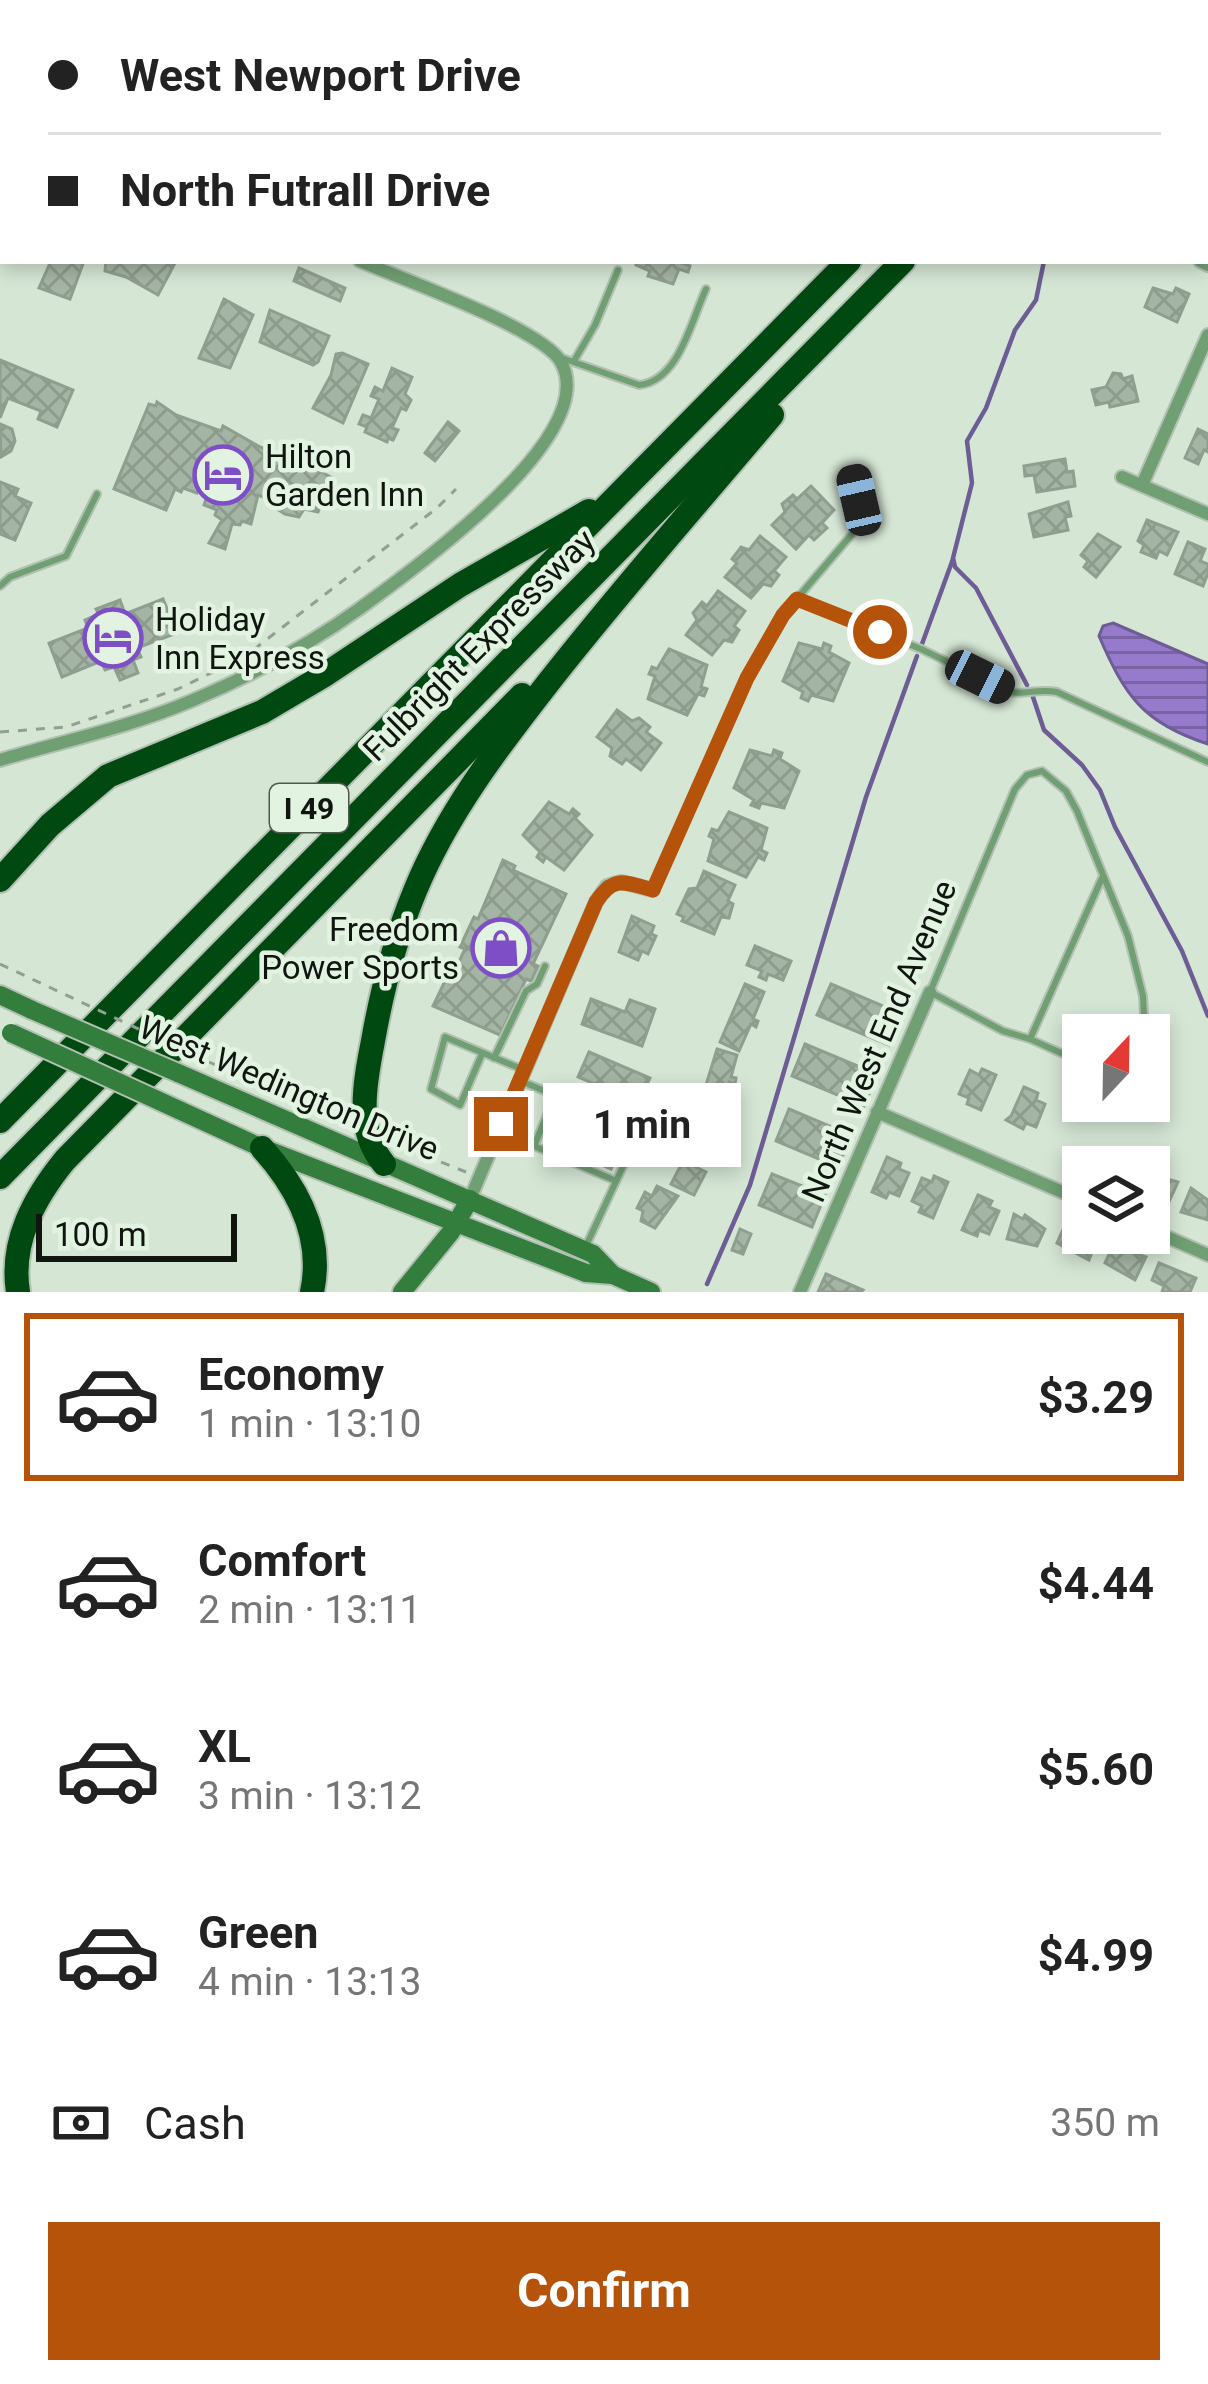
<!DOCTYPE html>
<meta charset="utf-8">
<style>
body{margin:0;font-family:Roboto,sans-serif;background:#f6f6f6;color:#222;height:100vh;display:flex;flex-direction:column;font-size:45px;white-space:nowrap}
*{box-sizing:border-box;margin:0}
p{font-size:39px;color:#767676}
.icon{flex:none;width:66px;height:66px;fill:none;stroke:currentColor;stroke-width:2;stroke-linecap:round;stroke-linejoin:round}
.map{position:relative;height:1292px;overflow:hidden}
.side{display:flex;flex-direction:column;background:#fff;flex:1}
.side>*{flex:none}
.banner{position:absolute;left:0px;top:0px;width:1209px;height:264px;box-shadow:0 6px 18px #0003;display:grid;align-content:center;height:264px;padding:0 48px;background:#fff}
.needle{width:78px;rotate:22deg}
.tools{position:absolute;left:1062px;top:1014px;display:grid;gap:24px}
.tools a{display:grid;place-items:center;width:108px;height:108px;border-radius:0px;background:#fff;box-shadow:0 6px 18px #0003;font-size:60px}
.scale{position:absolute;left:36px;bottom:30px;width:201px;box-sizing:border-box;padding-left:12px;border:6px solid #101510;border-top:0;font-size:33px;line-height:42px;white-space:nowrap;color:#101510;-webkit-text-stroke:9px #e2f3e2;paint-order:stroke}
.end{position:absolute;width:54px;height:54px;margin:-27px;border:15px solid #b45309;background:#fff;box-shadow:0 0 0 6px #fff}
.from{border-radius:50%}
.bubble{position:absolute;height:84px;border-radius:0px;background:#fff;box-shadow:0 6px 18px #0003;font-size:39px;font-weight:700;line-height:84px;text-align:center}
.car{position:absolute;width:36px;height:72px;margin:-36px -18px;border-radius:15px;box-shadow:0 0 9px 3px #0007;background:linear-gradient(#222 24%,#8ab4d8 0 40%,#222 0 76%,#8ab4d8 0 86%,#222 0)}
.banner b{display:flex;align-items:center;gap:42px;height:114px;font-size:45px}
.banner b+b{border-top:3px solid #e0e0e0}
.banner i{width:30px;height:30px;background:#222}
ul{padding:21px 0 0;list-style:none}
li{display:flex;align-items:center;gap:36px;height:168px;margin:0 24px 18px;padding:0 24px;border:6px solid transparent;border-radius:0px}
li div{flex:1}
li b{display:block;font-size:45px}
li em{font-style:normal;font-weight:700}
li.active{border-color:#b45309}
li>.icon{width:108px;height:108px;stroke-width:1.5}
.pay{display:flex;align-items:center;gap:30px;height:132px;padding:0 48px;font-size:45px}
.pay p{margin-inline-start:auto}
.button{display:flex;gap:24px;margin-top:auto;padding:24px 48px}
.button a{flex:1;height:138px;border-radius:0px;background:#b45309;color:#fff;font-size:48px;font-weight:700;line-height:138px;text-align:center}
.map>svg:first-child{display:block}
.water{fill:url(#water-rules);stroke:#6e5c94;stroke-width:3}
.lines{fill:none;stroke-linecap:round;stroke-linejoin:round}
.stream{stroke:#6e5c94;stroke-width:4.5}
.building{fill:url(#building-cross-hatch);stroke:#8f9f8f;stroke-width:3}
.lane-casing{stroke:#b2c0b2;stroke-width:10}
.street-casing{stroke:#b2c0b2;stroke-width:16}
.secondary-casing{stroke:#b2c0b2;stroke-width:22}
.highway-casing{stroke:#b2c0b2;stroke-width:28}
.path{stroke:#929f92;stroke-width:3;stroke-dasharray:9 9;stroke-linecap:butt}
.lane{stroke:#709f73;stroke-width:6}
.street{stroke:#709f73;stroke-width:12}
.secondary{stroke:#337e3d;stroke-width:18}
.highway{stroke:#004911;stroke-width:24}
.secondary-bridge-casing{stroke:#b2c0b2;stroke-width:22;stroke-linecap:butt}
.path-bridge{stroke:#929f92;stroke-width:3;stroke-dasharray:9 9;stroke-linecap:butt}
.secondary-bridge{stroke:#337e3d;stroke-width:18}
.route{stroke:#b45309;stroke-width:15}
.labels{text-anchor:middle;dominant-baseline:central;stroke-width:9;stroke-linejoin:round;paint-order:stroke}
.shield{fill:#e2f3e2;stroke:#4f584f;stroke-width:3}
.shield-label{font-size:30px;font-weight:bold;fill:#101510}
.poi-label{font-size:33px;fill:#101510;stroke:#e2f3e2;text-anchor:start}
.street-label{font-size:33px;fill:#101510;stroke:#e2f3e2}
</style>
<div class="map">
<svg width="1208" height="1292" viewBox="0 0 1208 1292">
<defs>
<pattern id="water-rules" width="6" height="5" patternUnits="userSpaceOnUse" patternTransform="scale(3)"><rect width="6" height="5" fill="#967acc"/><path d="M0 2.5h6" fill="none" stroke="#7963a4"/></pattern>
<pattern id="building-cross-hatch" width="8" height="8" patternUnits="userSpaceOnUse" patternTransform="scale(3)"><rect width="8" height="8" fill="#a5b5a5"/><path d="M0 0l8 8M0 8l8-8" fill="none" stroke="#8d9b8d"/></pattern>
</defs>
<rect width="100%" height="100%" fill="#d5e6d5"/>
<path class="water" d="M1113 623 1208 664V744C1143 723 1125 696 1099 636L1103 626Z"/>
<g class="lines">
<g class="stream">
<path d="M995 0 998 3"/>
<path d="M922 644 953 559"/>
<path d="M1027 685 976 588 955 567 953 558 972 483 967 441 986 408 1015 330 1036 300 1044 261"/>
<path d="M1033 697 1044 730 1082 765 1100 790 1115 827 1182 951 1208 1016"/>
<path d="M707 1284 750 1185 866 797 917 656"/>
</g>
</g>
<g class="building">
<path d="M51 261H84L70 299 39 288Z"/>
<path d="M106 261H164L174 265 158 295 126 277 105 271Z"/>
<path d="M638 261H677L690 266 688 272 679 269 673 284 648 276 650 271 636 265Z"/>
<path d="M299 268 345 288 340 301 294 281Z"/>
<path d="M1153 288 1173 294 1176 288 1189 294 1177 322 1145 307Z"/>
<path d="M224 299 253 315 230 368 199 358Z"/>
<path d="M270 310 329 336 318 362 313 365 260 342Z"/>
<path d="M342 353 368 364 343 423 313 408 331 375 336 354Z"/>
<path d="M0 360 73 390 57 427 38 419 41 411 8 398 0 418Z"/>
<path d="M392 368 412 377 405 394 411 400 406 410 401 408 392 428 398 430 393 440 388 438 387 442 365 432 367 427 359 424 363 415 371 418 379 399 371 396 375 387 383 391Z"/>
<path d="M1113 373 1121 374 1123 379 1132 376 1138 401 1110 407 1109 402 1096 405 1092 390 1106 387Z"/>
<path d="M157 402 176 415 221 431 223 426 260 447 321 467 320 471 332 478 318 512 304 509 299 517 285 514 274 507 276 502 258 495 251 524 242 521 240 525 232 524 225 549 209 543 222 520 215 515 217 510 204 505 209 491 199 487 197 493 183 488 181 492 175 489 166 510 114 489 149 404 156 406Z"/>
<path d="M448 422 459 431 435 461 425 453Z"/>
<path d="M0 424 12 429 15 441 11 451 1 457Z"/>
<path d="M1198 429 1208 434V452L1204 450 1198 464 1185 458Z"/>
<path d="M1065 459 1067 472 1073 471 1075 486 1037 492 1034 475 1025 476 1024 466Z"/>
<path d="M0 482 18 489 15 496 31 503 15 540 0 534Z"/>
<path d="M811 486 834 510 822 523 827 528 814 540 809 535 796 549 772 525 785 512 782 504 793 495 797 499Z"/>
<path d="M1068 502 1071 516 1065 517 1068 530 1034 537 1029 514Z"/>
<path d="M1147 520 1178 532 1167 555 1159 551 1156 558 1141 552 1144 545 1138 541Z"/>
<path d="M1098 534 1120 547 1096 577 1084 567 1088 561 1081 555Z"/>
<path d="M760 536 786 557 774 571 779 575 771 586 763 584 751 598 725 577 737 563 732 559 741 547 749 550Z"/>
<path d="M1188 542 1205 549 1200 561 1208 564V573L1203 586 1175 574Z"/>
<path d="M718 591 745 611 734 626 739 630 732 642 724 640 712 655 686 635 697 620 693 613 702 602 707 606Z"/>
<path d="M163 599 177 633 137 648 141 657 133 660 138 673 120 680 114 667 105 670 101 661 62 677 49 643 88 628 85 620 99 614 96 609 120 600 125 614Z"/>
<path d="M799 643 822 649 824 643 831 646 829 652 849 663 833 701 811 695 808 701 801 698 803 692 783 681Z"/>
<path d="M669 649 707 665 701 687 707 689 704 696 698 694 687 715 648 699 655 676 649 674 652 667 657 669Z"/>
<path d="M617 710 632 721 639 718 650 727 646 732 661 743 641 770 626 759 622 764 610 756 612 748 597 737Z"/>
<path d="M750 750 772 756 774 750 782 753 780 759 799 771 784 808 761 803 759 808 751 805 754 800 734 788Z"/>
<path d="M549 802 569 814 573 809 579 814 575 818 592 835 564 870 546 857 543 862 537 857 540 852 523 835Z"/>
<path d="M729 812 767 828 761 850 767 853 764 860 758 857 746 877 708 861 714 839 709 836 712 829 718 831Z"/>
<path d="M503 860 515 866 513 870 566 894 533 964 538 966 531 981 526 979 500 1035 433 1006 445 981 449 983 465 949 460 947 474 917 478 919Z"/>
<path d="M704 871 735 885 728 901 733 904 729 918 721 917 714 934 682 921 684 917 677 914 689 889 697 888Z"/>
<path d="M632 916 654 926 651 934 656 936 648 954 642 951 638 960 619 952Z"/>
<path d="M755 946 791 961 783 980 768 974 766 980 759 977 762 971 747 965Z"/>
<path d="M745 984 764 992 753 1019 758 1021 756 1027 751 1024 739 1051 720 1042Z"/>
<path d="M831 984 902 1014 889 1045 817 1015Z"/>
<path d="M591 999 625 1012 630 1000 655 1009 642 1046 582 1024Z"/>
<path d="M805 1044 877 1074 864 1106 792 1076Z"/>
<path d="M717 1049 737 1055 731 1077 736 1078 735 1084 729 1082 723 1104 702 1098Z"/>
<path d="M589 1052 650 1078 639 1103 578 1077Z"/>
<path d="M982 1069 996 1075 981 1110 967 1104 969 1098 959 1094 970 1070 979 1075Z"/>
<path d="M1024 1087 1038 1093 1036 1100 1045 1104 1036 1127 1026 1123 1023 1129 1006 1120 1011 1116Z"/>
<path d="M702 1102 722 1108 715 1129 722 1132 720 1138 713 1136 707 1157 687 1151Z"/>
<path d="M563 1104 627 1132 611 1169 546 1141Z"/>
<path d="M789 1109 851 1135 838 1167 776 1141Z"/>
<path d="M887 1157 901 1163 899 1169 909 1173 899 1196 889 1192 886 1198 872 1192Z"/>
<path d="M683 1161 706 1172 694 1195 671 1184Z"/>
<path d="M772 1174 825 1195 812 1227 759 1205Z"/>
<path d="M1149 1174 1178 1182 1167 1206 1150 1198Z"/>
<path d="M934 1176 948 1182 933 1218 919 1212 922 1206 912 1201 922 1178 932 1182Z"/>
<path d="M657 1186 678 1196 655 1228 641 1221 643 1211 637 1208 645 1192 652 1196Z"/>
<path d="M1191 1188 1208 1200V1220L1181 1212Z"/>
<path d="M978 1195 992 1201 989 1207 999 1211 989 1234 979 1230 977 1236 962 1230Z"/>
<path d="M1014 1214 1023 1219 1025 1215 1045 1229 1037 1246 1007 1239Z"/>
<path d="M1065 1225 1098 1236 1089 1260 1057 1243Z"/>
<path d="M740 1229 751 1234 743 1254 732 1250Z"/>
<path d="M1113 1246 1146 1257 1135 1280 1105 1263Z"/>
<path d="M1159 1263 1196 1278 1190 1292H1162L1164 1286 1152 1280Z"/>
<path d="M826 1274 863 1290 861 1292H818Z"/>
</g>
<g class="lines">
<defs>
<g id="lane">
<path d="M562 358 639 385C679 381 691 321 706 289"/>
<path d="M574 361 595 325 618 270"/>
<path d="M0 586 10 577 66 556 97 494"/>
<path d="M798 600 921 649 1010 692C1026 695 1039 688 1057 692L1208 762"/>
<path d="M653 890 747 678 783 615 858 527 859 500 853 471"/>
<path d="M1030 1039 1102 878"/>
<path d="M482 1054 460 1105 431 1089 445 1037 524 1070"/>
<path d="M494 1058 526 991 537 984 545 966"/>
<path d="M1083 1063 1030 1039 1003 1031 930 992 1015 789 1027 775 1042 771 1066 791 1077 811 1128 936 1143 996 1145 1035"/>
<path d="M523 1082 640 1130 585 1248"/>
<path d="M1149 1094 1161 1099"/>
<path d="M555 1096 534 1146 616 1181"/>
</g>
<g id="street">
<path d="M41 3 43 0"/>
<path d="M257 3 258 0"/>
<path d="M491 3 492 0"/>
<path d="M0 32H3"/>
<path d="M0 181 3 175"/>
<path d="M1200 261 1208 265"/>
<path d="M1122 477 1208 514"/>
<path d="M1142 485 1208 335"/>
<path d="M0 760C64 741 130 727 191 701 248 677 309 645 359 609 410 572 602 436 561 362 542 328 401 279 360 261"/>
<path d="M877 1112 1083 1201"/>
<path d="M470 1199 596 902 607 886 621 882 653 890"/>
<path d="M1149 1229 1208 1255"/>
<path d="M800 1292 930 992"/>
</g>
<g id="secondary">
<path d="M0 995 32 1010"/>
<path d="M178 1073 593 1254 613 1275"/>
<path d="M179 1110 262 1148 586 1273 613 1275 651 1292"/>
<path d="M402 1292 451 1232 470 1199"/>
</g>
<g id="highway">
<path d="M1120 3 1123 0"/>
<path d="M1179 3 1183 0"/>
<path d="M0 880 50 825 108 776 262 712 323 676 460 585 589 511"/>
<path d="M0 1121 849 261"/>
<path d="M262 1148C298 1188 324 1236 312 1292"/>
<path d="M384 1164C355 1130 365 1082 373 1041 382 990 395 939 415 891 446 815 498 747 548 683 620 591 697 504 772 415"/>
<path d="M0 1177 903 261"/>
<path d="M18 1292C10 1242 34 1198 65 1160L522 695"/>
</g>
</defs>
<use href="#lane" class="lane-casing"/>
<use href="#street" class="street-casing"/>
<use href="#secondary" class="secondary-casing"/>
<use href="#highway" class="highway-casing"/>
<g class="path">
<path d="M0 732 66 727 178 689 244 657 437 508 456 489"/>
<path d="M0 964 49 987"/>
<path d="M209 1062 344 1122"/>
<path d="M391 1142 466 1172"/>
</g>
<use href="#lane" class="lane"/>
<use href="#street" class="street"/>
<use href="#secondary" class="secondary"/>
<use href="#highway" class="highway"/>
<defs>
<g id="secondary-bridge">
<path d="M32 1010 178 1073"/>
<path d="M11 1033 179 1110"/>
</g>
</defs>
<use href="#secondary-bridge" class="secondary-bridge-casing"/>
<path class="path-bridge" d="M49 987 209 1062"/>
<use href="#secondary-bridge" class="secondary-bridge"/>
</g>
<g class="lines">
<path class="route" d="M501 1124 596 902C614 875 624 882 653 890L747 678 783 615 797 599 880 632"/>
</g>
<defs>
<symbol id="hotel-ring" viewBox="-11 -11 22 22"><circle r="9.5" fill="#e2f3e2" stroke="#7d4ec6" stroke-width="1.5"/><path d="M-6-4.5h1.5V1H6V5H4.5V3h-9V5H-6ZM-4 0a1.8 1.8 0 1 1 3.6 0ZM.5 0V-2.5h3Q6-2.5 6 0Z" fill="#7d4ec6"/></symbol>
<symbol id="shop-ring" viewBox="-11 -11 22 22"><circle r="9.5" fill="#e2f3e2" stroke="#7d4ec6" stroke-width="1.5"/><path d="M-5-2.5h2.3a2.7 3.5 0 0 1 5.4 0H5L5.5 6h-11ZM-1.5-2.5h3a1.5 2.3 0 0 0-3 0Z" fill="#7d4ec6"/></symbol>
</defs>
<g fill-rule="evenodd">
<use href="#hotel-ring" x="190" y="442" width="66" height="66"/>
<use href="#hotel-ring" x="80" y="605" width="66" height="66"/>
<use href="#shop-ring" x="468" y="915" width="66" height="66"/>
</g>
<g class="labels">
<rect class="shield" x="270" y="784" width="78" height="48" rx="9"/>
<g class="shield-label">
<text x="309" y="808">I 49</text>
</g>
<g class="poi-label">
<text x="265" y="456">Hilton<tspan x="265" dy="38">Garden Inn</tspan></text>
<text x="155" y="619">Holiday<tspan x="155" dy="38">Inn Express</tspan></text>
<text x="459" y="929" text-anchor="end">Freedom<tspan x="459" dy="38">Power Sports</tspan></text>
</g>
<g class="street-label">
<text transform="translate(479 645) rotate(-45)">Fulbright Expressway</text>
<text transform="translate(879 1041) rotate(-67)">North West End Avenue</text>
<text transform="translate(289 1088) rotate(23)">West Wedington Drive</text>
</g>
</g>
</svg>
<div class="tools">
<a><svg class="needle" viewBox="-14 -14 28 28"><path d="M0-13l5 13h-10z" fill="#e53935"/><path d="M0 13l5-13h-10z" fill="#767676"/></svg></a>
<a><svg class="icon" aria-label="layers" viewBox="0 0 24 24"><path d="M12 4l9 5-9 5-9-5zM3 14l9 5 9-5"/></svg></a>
</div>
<div class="scale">100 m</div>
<i class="end from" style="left:880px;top:632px"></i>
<i class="end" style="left:501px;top:1124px"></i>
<div class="bubble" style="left:543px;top:1083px;width:198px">1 min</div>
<i class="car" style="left:859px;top:500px;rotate:347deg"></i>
<i class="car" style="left:980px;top:677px;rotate:116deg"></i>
<div class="banner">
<b><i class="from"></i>West Newport Drive</b>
<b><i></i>North Futrall Drive</b>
</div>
</div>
<section class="side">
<ul>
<li class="active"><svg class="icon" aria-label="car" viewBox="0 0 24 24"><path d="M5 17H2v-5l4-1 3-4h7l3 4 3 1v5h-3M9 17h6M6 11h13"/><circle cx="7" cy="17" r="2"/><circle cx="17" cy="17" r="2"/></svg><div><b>Economy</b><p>1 min · 13:10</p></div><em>$3.29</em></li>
<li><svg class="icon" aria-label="car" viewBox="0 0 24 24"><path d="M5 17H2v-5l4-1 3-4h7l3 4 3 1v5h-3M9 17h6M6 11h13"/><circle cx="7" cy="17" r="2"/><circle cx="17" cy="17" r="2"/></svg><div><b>Comfort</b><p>2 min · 13:11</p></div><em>$4.44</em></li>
<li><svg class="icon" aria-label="car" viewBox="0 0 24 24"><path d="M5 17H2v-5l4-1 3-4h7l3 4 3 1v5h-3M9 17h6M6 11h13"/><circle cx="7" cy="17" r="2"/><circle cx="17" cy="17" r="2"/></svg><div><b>XL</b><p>3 min · 13:12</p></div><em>$5.60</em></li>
<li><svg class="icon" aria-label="car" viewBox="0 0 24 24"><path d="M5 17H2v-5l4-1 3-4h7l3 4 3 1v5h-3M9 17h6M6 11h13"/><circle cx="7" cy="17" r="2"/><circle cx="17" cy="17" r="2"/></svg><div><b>Green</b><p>4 min · 13:13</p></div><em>$4.99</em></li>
</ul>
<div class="pay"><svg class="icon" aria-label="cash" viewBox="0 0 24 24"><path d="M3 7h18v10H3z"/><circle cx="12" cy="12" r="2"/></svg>Cash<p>350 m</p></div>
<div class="button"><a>Confirm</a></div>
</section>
